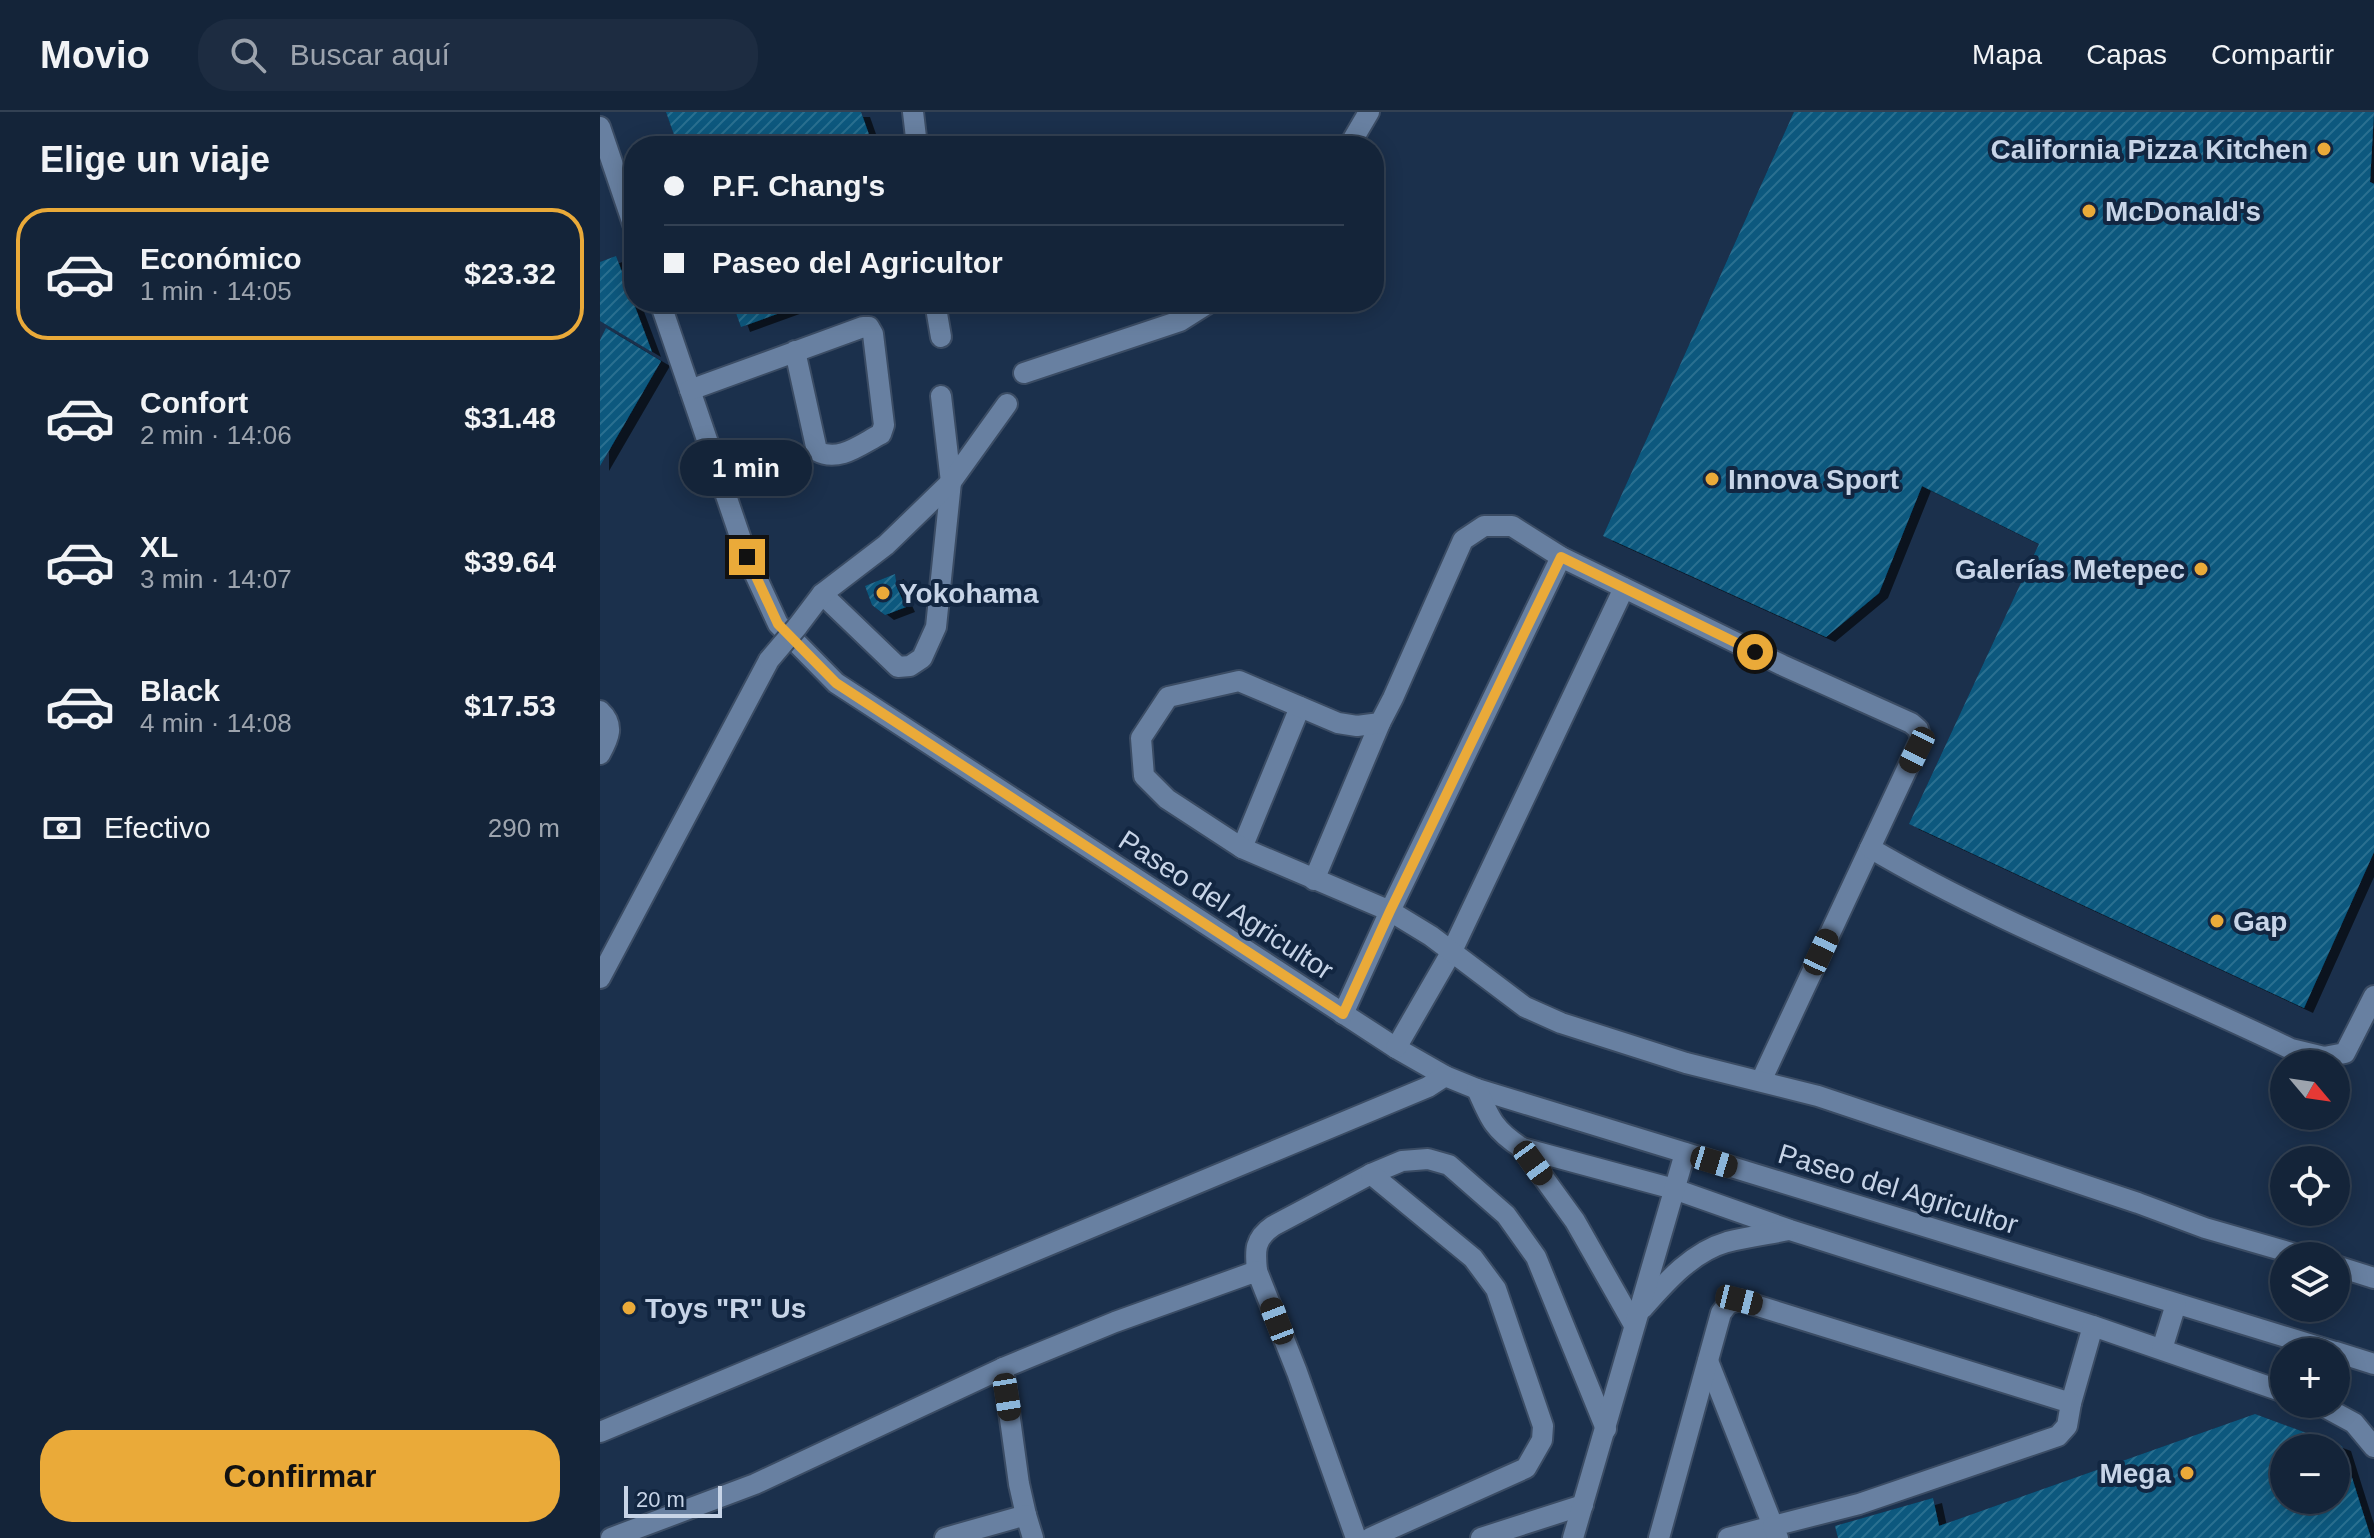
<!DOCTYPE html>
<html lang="es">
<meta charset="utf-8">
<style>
body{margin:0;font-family:Arial,sans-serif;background:#1d2c41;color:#f1f3f6;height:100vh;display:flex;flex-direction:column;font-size:30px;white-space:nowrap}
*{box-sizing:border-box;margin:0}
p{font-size:26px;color:#9da4ae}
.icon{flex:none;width:44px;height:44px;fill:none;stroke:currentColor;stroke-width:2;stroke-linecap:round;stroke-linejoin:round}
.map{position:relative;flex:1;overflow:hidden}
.panel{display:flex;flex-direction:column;background:#142439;width:600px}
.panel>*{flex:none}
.guide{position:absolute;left:24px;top:24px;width:760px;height:176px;border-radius:32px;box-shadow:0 4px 20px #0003,0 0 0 2px #334153;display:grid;align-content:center;height:176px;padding:0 40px;background:#142439}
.needle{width:52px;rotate:119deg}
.tools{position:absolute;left:1670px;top:938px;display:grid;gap:16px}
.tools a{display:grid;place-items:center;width:80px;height:80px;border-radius:50%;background:#142439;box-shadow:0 4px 20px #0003,0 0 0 2px #334153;font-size:40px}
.scale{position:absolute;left:24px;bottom:20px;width:98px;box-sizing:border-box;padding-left:8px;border:4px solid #c7d4e7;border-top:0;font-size:22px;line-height:28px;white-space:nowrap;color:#c7d4e7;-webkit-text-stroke:6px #122641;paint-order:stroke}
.end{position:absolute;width:36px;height:36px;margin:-18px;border:10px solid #eaaa39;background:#111;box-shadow:0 0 0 4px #111}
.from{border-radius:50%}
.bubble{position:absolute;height:56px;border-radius:28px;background:#142439;box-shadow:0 4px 20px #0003,0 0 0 2px #334153;font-size:26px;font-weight:800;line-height:56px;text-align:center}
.car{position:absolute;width:24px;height:48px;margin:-24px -12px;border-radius:10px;box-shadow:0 0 6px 2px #0007;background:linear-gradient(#222 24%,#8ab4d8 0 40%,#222 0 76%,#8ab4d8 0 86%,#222 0)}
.guide b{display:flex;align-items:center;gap:28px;height:76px;font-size:30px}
.guide b+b{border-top:2px solid #334153}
.guide i{width:20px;height:20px;background:#f1f3f6}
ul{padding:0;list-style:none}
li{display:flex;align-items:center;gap:24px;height:132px;margin:0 16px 12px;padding:0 24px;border:4px solid transparent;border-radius:32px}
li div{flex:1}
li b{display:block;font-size:30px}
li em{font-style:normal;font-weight:800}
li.active{border-color:#eaaa39}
li>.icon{width:72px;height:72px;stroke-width:1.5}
h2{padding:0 40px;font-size:36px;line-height:96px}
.pay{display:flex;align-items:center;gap:20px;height:88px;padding:0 40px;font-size:30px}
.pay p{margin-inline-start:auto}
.button{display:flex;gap:16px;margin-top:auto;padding:16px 40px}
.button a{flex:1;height:92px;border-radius:32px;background:#eaaa39;color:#111;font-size:32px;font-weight:800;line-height:92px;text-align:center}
header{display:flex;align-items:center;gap:48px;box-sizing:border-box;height:112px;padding:0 40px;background:#142439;border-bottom:2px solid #334153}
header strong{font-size:38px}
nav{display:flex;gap:44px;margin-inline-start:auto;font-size:28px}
.search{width:560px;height:72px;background:#1d2c41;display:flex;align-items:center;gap:20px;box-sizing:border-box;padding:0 28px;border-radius:32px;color:#9da4ae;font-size:30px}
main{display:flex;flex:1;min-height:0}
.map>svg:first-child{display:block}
.building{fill:url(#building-hatch);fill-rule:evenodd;filter:url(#shadow)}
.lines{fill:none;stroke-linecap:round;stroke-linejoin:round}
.minor-casing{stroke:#3b4c64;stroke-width:24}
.minor{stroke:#6880a1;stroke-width:20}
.minor-bridge-casing{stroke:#3b4c64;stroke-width:24;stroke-linecap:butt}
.minor-bridge{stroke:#6880a1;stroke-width:20}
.route{stroke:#eaaa39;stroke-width:10}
.poi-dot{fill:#eaaa39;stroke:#122641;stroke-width:3}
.labels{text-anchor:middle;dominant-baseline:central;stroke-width:8;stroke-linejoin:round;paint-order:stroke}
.poi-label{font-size:28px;font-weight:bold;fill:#c7d4e7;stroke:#122641;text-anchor:start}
.street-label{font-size:28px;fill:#c7d4e7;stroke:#122641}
</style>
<header>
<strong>Movio</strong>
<div class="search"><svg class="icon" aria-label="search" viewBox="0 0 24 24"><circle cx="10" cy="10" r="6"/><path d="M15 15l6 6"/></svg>Buscar aquí</div>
<nav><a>Mapa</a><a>Capas</a><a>Compartir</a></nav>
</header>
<main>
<section class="panel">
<h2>Elige un viaje</h2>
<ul>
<li class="active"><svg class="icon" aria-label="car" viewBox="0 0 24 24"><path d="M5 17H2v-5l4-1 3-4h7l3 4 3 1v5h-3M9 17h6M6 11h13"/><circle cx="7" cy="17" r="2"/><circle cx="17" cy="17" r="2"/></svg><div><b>Económico</b><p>1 min · 14:05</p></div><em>$23.32</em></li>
<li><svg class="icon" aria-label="car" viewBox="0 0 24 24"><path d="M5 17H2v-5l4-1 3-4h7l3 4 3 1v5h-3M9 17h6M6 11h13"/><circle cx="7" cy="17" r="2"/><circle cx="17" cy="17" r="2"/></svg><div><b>Confort</b><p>2 min · 14:06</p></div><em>$31.48</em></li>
<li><svg class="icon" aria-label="car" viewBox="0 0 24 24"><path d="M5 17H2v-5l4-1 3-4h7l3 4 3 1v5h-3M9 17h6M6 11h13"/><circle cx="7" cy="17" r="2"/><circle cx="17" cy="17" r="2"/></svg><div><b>XL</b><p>3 min · 14:07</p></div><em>$39.64</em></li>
<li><svg class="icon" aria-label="car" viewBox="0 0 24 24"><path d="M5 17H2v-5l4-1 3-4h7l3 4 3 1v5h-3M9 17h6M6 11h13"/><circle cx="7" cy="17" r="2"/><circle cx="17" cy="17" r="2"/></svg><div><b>Black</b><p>4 min · 14:08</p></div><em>$17.53</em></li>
</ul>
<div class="pay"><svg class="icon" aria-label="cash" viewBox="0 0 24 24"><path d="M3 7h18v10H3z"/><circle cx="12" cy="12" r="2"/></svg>Efectivo<p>290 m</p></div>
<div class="button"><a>Confirmar</a></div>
</section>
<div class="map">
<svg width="1774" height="1426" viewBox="0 0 1774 1426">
<defs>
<pattern id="building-hatch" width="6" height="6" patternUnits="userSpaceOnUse" patternTransform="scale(2)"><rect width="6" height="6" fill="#09587e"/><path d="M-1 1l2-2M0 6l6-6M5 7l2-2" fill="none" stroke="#2b6f90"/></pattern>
<filter id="shadow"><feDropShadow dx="9" dy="5" stdDeviation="0" flood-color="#0009"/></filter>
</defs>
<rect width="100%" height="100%" fill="#1b304c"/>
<g class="building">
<path d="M66 0H261L273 34H78Z"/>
<path d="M1194 0H1774L1770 70 1774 72V740L1704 896 1309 712 1439 432 1322 374 1279 481 1226 525 1003 424Z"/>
<path d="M16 144 52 240 0 209V150Z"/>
<path d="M132 190H210L141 215Z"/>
<path d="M6 216 61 249 0 354V228Z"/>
<path d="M295 462 297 476 306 495 285 503 272 493 265 474Z"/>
<path d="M1655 1302 1742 1334 1771 1426H1238L1235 1414 1333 1386 1339 1414ZM1684 1336H1736V1388H1684Z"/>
</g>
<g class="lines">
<defs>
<g id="minor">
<path d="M313 0 317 34"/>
<path d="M0 15 34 115"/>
<path d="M749 34 769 0"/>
<path d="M60 190 147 445 178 512 236 571 796 936 845 964 877 977 1735 1240"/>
<path d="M335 190 341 225"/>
<path d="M424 261 580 209 610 190"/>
<path d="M90 278 263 215H269L273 222 284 313 281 322C261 332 239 351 217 339L195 239"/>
<path d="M222 482 298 555 310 554 322 546 336 515 351 370 341 284"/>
<path d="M197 515 222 482 286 433 351 370 407 292"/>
<path d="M0 599C15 613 9 626 0 642"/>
<path d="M642 736 700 595"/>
<path d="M714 768 780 611"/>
<path d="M0 866 169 548"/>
<path d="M743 902 790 799 961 445"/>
<path d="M796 936 852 839 1024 476"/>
<path d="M1161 969 1270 736"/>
<path d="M877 977C890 1007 894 1018 922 1036L1074 1077 1190 1118 1493 1214 1684 1280"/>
<path d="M922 1036 975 1109 1034 1213"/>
<path d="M1702 1144 1605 1116 1538 1091 1218 984 1086 951 961 911 925 895 831 824 790 799 642 736 567 687 544 664 541 626 568 585 639 569 738 611 757 614 780 611 793 586 863 428 884 414H912L961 445 1182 553 1311 611 1318 617 1321 627 1270 736C1404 815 1551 869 1691 937L1724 945 1745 941 1774 884"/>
<path d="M1736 1154 1774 1166"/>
<path d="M657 1159C655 1139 654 1127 673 1114L771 1062 802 1049 828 1047 849 1053 906 1103 936 1145 1006 1317"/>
<path d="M1043 1196C1066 1170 1092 1140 1127 1130 1147 1125 1169 1122 1189 1118"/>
<path d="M1562 1237 1576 1192"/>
<path d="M1736 1240 1774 1252"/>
<path d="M1108 1249 1173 1414 1128 1426"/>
<path d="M403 1256 419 1372 426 1403"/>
<path d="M1471 1291 1493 1214"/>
<path d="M1719 1292 1754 1311 1774 1335"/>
<path d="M0 1320 828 975 845 964"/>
<path d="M11 1426 155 1372 403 1256 515 1210 657 1159 697 1260 756 1426"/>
<path d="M345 1426 426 1403 433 1426"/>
<path d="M770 1426 926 1356 942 1328 943 1314 896 1177 873 1146 771 1062"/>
<path d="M881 1426 983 1393"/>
<path d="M973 1426 1085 1041"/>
<path d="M1059 1426 1121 1201 1128 1192 1139 1188 1471 1291 1467 1314 1458 1324 1259 1392 1173 1414 1178 1426"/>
</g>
</defs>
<use href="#minor" class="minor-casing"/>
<use href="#minor" class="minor"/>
<defs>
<path id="minor-bridge" d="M169 548 197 515"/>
</defs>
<use href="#minor-bridge" class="minor-bridge-casing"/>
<use href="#minor-bridge" class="minor-bridge"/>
</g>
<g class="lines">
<path class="route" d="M147 445 178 512 236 571 743 902 790 799 961 445 1155 540"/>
</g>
<g class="poi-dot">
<circle cx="1724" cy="37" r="8"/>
<circle cx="1489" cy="99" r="8"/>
<circle cx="1112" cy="367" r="8"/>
<circle cx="1601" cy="457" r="8"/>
<circle cx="283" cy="481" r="8"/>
<circle cx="1617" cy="809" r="8"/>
<circle cx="29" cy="1196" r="8"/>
<circle cx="1587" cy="1361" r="8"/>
</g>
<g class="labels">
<g class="poi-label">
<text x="1708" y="37" text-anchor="end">California Pizza Kitchen</text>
<text x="1505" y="99">McDonald's</text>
<text x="1128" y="367">Innova Sport</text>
<text x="1585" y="457" text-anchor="end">Galerías Metepec</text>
<text x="299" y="481">Yokohama</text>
<text x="1633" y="809">Gap</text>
<text x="45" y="1196">Toys "R" Us</text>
<text x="1571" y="1361" text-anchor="end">Mega</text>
</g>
<g class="street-label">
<text transform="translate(626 793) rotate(33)">Paseo del Agricultor</text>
<text transform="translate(1298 1077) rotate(17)">Paseo del Agricultor</text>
</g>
</g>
</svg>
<div class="tools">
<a><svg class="needle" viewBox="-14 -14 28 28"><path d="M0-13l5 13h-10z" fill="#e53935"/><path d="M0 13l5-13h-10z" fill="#9da4ae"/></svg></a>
<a><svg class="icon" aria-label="locate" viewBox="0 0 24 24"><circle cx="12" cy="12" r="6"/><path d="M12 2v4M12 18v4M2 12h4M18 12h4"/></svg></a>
<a><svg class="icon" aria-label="layers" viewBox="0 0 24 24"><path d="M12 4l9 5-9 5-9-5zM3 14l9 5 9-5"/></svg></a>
<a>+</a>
<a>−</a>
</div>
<div class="scale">20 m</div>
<i class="end from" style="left:1155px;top:540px"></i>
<i class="end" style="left:147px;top:445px"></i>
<div class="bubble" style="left:80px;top:328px;width:132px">1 min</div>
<i class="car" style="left:1317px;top:638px;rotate:206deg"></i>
<i class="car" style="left:1221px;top:840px;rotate:25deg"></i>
<i class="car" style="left:1114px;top:1050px;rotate:107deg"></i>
<i class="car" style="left:933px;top:1051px;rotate:144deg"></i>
<i class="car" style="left:1139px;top:1188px;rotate:104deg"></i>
<i class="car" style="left:677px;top:1209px;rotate:339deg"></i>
<i class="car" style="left:407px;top:1285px;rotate:171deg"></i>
<div class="guide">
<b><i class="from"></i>P.F. Chang's</b>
<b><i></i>Paseo del Agricultor</b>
</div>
</div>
</main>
